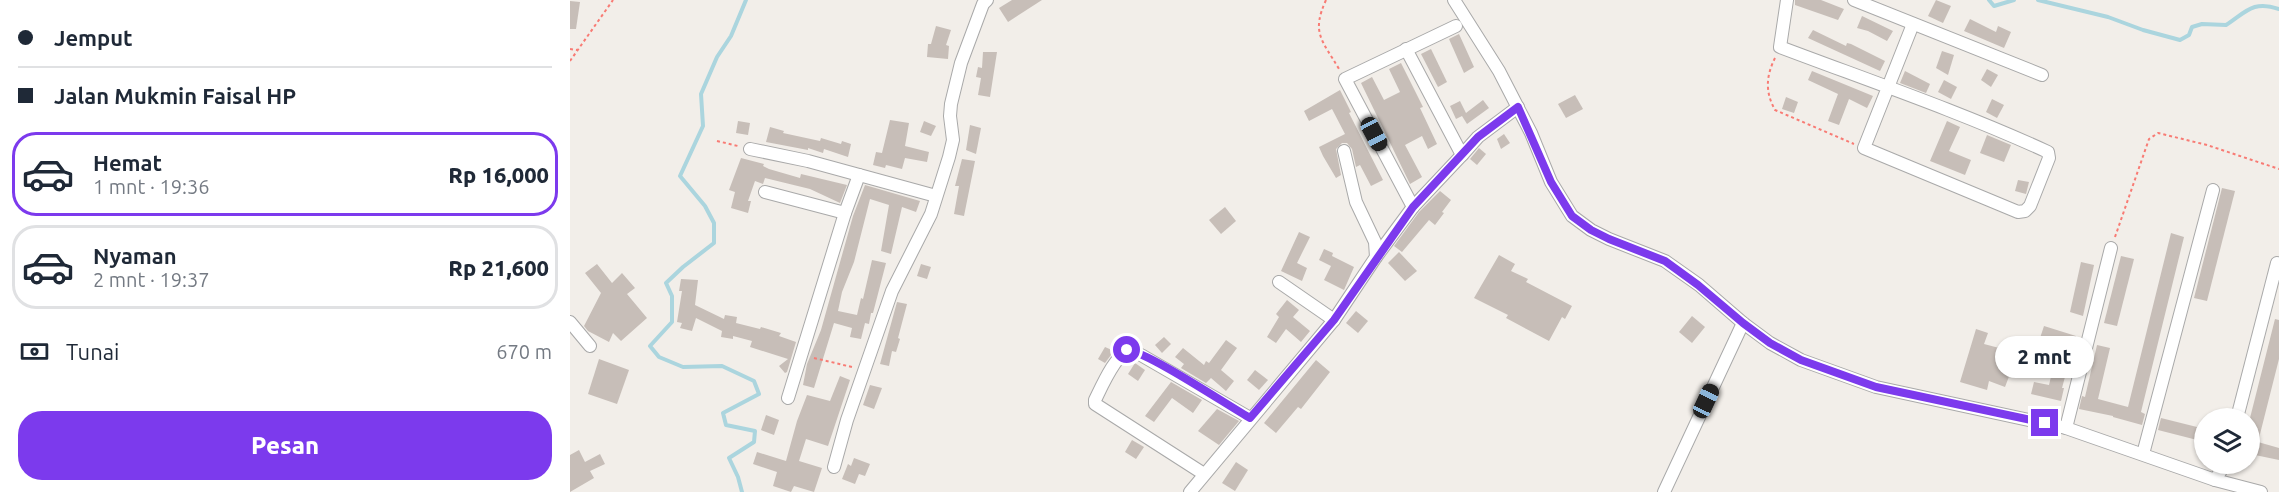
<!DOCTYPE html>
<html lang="id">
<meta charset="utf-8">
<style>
body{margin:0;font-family:Ubuntu,sans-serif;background:#f2f2f3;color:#1f2937;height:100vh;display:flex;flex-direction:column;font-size:22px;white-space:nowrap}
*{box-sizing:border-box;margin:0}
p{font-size:20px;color:#747a83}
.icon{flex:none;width:33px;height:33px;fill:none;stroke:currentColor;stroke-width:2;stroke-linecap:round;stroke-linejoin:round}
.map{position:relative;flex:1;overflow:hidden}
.side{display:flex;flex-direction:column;background:#fff;width:570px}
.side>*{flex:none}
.banner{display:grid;align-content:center;height:132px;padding:0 18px;background:#fff}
.controls{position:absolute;left:1624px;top:408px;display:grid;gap:12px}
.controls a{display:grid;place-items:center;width:66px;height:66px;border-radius:50%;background:#fff;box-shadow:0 2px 4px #0004;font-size:30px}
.end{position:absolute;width:27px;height:27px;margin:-14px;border:8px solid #7c3aed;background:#fff;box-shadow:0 0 0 3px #fff}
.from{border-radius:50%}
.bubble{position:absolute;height:42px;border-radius:21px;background:#fff;box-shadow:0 2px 4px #0004;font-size:20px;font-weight:800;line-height:42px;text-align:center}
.car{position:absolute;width:18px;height:36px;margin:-18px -9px;border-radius:8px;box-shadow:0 0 4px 2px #0007;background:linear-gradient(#222 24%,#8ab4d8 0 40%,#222 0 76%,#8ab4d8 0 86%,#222 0)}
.banner b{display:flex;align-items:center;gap:21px;height:57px;font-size:22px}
.banner b+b{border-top:2px solid #e0e1e3}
.banner i{width:15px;height:15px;background:#1f2937}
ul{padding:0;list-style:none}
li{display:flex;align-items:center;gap:18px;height:84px;margin:0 12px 9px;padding:0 6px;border:3px solid #e0e1e3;border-radius:24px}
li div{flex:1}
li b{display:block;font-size:22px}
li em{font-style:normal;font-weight:800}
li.current{border-color:#7c3aed}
li>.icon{width:54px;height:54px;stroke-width:1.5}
.pay{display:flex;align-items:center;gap:15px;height:66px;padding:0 18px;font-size:22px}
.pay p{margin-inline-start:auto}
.primary-button{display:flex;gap:12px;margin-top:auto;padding:12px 18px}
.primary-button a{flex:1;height:69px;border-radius:24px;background:#7c3aed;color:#fff;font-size:24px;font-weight:800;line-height:69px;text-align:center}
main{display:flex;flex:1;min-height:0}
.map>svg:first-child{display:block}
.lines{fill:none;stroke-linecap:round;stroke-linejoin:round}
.stream{stroke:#abd5de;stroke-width:4}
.building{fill:#c7beb8}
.minor-casing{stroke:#a9a9a9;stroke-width:14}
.path{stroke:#f87b74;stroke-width:2;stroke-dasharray:3 3;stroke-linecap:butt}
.minor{stroke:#fff;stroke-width:12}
.route{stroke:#7c3aed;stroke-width:8}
</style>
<main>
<section class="side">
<div class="banner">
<b><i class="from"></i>Jemput</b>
<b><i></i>Jalan Mukmin Faisal HP</b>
</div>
<ul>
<li class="current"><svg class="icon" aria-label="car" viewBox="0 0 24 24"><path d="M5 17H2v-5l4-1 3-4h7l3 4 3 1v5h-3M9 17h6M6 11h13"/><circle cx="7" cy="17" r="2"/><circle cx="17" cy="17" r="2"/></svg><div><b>Hemat</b><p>1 mnt · 19:36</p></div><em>Rp 16,000</em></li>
<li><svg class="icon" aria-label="car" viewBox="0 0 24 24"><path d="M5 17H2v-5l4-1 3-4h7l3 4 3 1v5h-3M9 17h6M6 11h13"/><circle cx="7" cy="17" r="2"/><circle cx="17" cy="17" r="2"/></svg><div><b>Nyaman</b><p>2 mnt · 19:37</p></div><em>Rp 21,600</em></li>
</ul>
<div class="pay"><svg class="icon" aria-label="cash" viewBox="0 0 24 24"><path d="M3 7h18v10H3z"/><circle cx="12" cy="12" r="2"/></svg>Tunai<p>670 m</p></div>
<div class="primary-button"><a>Pesan</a></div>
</section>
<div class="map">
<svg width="1709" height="492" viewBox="0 0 1709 492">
<rect width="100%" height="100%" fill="#f2eee9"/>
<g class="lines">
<g class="stream">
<path d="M1419 0 1424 6 1444 0"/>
<path d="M1468 0 1538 17 1573 30 1610 40 1619 35 1622 27 1632 24 1656 25C1676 12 1683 0 1709 9"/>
<path d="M172 492 168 477 159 458 184 442 185 431 156 425 153 413 189 394 184 381 152 366 113 367 89 357 80 346 102 322V296L96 283 113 267 144 243V223L135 206 110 176 133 126 131 94 147 57 161 36 176 0"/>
</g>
</g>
<g class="building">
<path d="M442 0H472L438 22 429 8Z"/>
<path d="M1225 0H1251L1274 9 1268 20 1225 5Z"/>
<path d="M1366 0 1381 6 1373 23 1358 16Z"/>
<path d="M0 1 10 2 6 29H0Z"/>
<path d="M1292 16 1323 31 1317 41 1298 31 1287 28Z"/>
<path d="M1400 19 1426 32 1428 26 1441 32 1434 48 1394 31Z"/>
<path d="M366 26 381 30 376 45 379 46 378 59 357 57 358 44H361Z"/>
<path d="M1243 30 1276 46 1277 43 1281 44 1315 61 1310 71 1238 38Z"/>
<path d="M889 34 904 67 894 73 879 39Z"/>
<path d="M861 49 877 82 868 87 851 54Z"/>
<path d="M1372 51 1384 55 1378 75 1366 68Z"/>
<path d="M413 52H427L420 97 408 95 411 78 406 77 408 67 412 68Z"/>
<path d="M831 63 853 107 850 108 867 144 858 149 852 136 835 145 852 177 840 184 791 83 802 77 814 100 830 92 819 69Z"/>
<path d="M1417 69 1428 75 1421 87 1411 80Z"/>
<path d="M1242 71 1303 96 1297 108 1279 99 1269 125 1258 121 1268 94 1238 80Z"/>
<path d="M1335 71 1360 84 1356 93 1330 83Z"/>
<path d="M1374 80 1387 87 1381 99 1368 92Z"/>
<path d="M770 90 781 112 779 113 813 180 801 186 790 165 786 167 782 149 777 143H772L766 149 771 175 766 178 753 156 749 147 775 134 762 109 739 121 734 111Z"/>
<path d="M1005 95 1013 109 996 118 988 104Z"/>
<path d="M1216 97 1228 102 1224 113 1212 109Z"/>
<path d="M1422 99 1434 105 1427 118 1416 112Z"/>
<path d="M913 100 919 108 897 124 892 116 886 119 880 106 890 101 896 113Z"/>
<path d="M320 120 339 123 335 146 359 152 357 162 335 158 332 169 316 165 315 168 303 165 306 152 312 153Z"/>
<path d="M168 121 180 123 178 135 166 133Z"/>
<path d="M354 121 366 126 361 136 350 132Z"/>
<path d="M1377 121 1390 127 1379 151 1401 160 1395 175 1360 161Z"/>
<path d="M400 125 411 128 406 154 396 150Z"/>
<path d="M200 127 214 131 213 133 250 141 251 138 271 144 272 141 281 144 278 157 254 149 253 153 238 148V150L196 142Z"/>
<path d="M934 134 940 143 931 149 927 139Z"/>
<path d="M1417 135 1441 145 1434 162 1410 153Z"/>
<path d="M909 148 916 154 907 165 900 159Z"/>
<path d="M171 158 194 164 193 166 199 169 230 178 231 174 277 185 270 203 240 189 195 178 193 184 185 181 178 201H181L178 213 161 208 165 192 159 190Z"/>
<path d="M392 159 405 161 394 216 384 214 389 186H385Z"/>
<path d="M1448 180 1459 182 1456 194 1445 191Z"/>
<path d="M295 185 350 201 346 212 332 207 321 254 311 251 319 205 300 199 284 262 272 292 268 311 287 315 291 298 293 299 302 260 316 263 303 313H301L299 324 295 323 291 339 280 337 282 328 264 323 244 388 233 385 237 364 251 330 283 216Z"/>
<path d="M1652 188 1665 191 1637 301 1624 298Z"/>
<path d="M870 191 881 200 872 212 874 213 865 225 859 220 832 252 824 246 849 212Z"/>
<path d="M655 207 666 221 651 234 639 220Z"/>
<path d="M729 232 740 237 727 263 737 268 732 281 711 271Z"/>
<path d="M1601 233 1614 237 1571 412 1575 414 1572 425 1543 417V416L1509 409 1512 396 1515 397 1527 345 1540 348 1528 399 1558 407Z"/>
<path d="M754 249 763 253 762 256 784 267 774 290 754 280 761 266 749 260Z"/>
<path d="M829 252 847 271 835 281 818 263Z"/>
<path d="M929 255 945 264 941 271 958 279 956 282 1002 306 995 319 992 317 979 341 936 318 938 315 904 298Z"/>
<path d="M1551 256 1564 259 1547 326 1534 323Z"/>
<path d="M1511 262 1524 265 1513 316 1500 312Z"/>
<path d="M27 264 42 283 52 273 65 288 57 294 77 318 51 341 43 333 39 342 18 331 14 326 31 293 15 273Z"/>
<path d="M351 264 361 267 357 279 347 276Z"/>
<path d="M111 279 128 280 125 305 154 319 155 315 167 317 166 323 190 329 191 327 211 333 209 336 226 342 217 372 215 373 209 366 218 359 180 347 182 341 163 336V339L151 337 152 331 126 318 122 331 110 328 112 323 107 322 112 291H109Z"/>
<path d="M717 300 729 310 723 317 740 331 731 342 716 329 706 343 697 337 709 317 706 314Z"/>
<path d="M327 302 337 304 328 338 330 339 326 352 322 351 319 366 310 364Z"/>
<path d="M786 311 798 321 788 333 776 323Z"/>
<path d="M1122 316 1135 327 1122 343 1109 332Z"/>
<path d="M1705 319 1709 320V359L1688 442 1709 448V460L1685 455 1684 460H1680V418Z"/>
<path d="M1474 326 1506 336 1492 388H1494L1491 401 1461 394 1464 382 1479 385 1487 352 1472 347 1474 339 1470 338Z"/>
<path d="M1406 329 1418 333 1414 344 1448 353 1435 387 1419 381 1417 390 1390 382Z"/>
<path d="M594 337 601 344 592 353 585 345Z"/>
<path d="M656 340 667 348 651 370 664 381 656 391 641 378 636 383 611 368 614 364 605 357 613 348 634 365 636 361 639 363Z"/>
<path d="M535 347 544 351 535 363 528 359Z"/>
<path d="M29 359 59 370 47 404 18 394Z"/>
<path d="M746 360 760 372 731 409 728 407 706 433 694 423Z"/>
<path d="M565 363 575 370 568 381 558 374Z"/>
<path d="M685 370 698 380 689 390 677 380Z"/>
<path d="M270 376 280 380 258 446 236 439 229 461 252 468 244 492 224 486 221 492 203 486 207 472 183 464 187 452 216 461 227 421 237 395 260 401Z"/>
<path d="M601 382 632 400 623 413 602 398 584 422 575 416Z"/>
<path d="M300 385 312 388 304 409 293 405Z"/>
<path d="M647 409 669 421 649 445 628 431Z"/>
<path d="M196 415 209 420 204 435 191 430Z"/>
<path d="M1591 418 1635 429V442L1588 430Z"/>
<path d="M562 440 574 447 566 459 555 452Z"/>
<path d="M9 450 15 462 30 454 35 464 20 471 24 478 0 492V455Z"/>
<path d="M284 458 300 464 295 476 289 474 285 484 272 479 278 464 281 466Z"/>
<path d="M666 462 678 470 665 491 652 483Z"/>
</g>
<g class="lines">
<defs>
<g id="minor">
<path d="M884 0 929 71 961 133 981 182 1002 216 1021 230 1039 239 1095 261 1129 285 1173 323 1200 343 1231 360 1306 387 1496 428 1645 480 1691 492"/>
<path d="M1217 0 1210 47C1300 81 1391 112 1478 152L1479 158 1460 206 1455 211 1448 212 1294 148 1343 24"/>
<path d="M1284 0 1472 75"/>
<path d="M180 149 238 161 366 196"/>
<path d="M892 155 908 137 948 107"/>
<path d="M195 192 275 213"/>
<path d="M843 207 775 79 886 26"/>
<path d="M806 257 843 207 892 155 836 49"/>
<path d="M709 282 764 320"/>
<path d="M0 322 20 346"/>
<path d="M218 398 275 213 289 175"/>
<path d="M1667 418 1707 263"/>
<path d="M1496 428 1541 248"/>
<path d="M1573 454 1643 190"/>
<path d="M264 467 277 420 322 291 361 214 379 157 383 140 380 116 381 104 391 63 413 4 417 0"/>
<path d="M634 474 525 404V400C531 388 546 353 560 350L571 355 680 418"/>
<path d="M1645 480 1655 464"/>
<path d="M620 492 764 320 806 257 805 242 786 202 774 151"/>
<path d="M1094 492 1173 323"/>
</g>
</defs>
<use href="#minor" class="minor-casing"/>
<g class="path">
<path d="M756 0C741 33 752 40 769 69"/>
<path d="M0 49 7 50"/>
<path d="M1205 58C1196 76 1195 92 1205 110L1284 144"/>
<path d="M0 61 43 0"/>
<path d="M147 141 168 146"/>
<path d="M1545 237 1579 139 1588 133 1637 145 1709 169"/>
<path d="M244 358 282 367"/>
</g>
<use href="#minor" class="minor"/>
</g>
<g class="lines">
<path class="route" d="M557 350C578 352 657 405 680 418L764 320 843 207 908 137 948 107 981 182 1002 216 1021 230 1039 239 1095 261 1128 285 1173 323 1200 343 1231 360 1306 387 1475 423"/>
</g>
</svg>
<div class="controls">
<a><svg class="icon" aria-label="layers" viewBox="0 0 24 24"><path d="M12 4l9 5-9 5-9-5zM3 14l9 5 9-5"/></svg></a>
</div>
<i class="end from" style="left:557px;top:350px"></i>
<i class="end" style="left:1475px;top:423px"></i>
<div class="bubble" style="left:1425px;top:336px;width:99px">2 mnt</div>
<i class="car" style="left:804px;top:134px;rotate:152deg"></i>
<i class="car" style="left:1136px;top:401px;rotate:25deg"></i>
</div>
</main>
